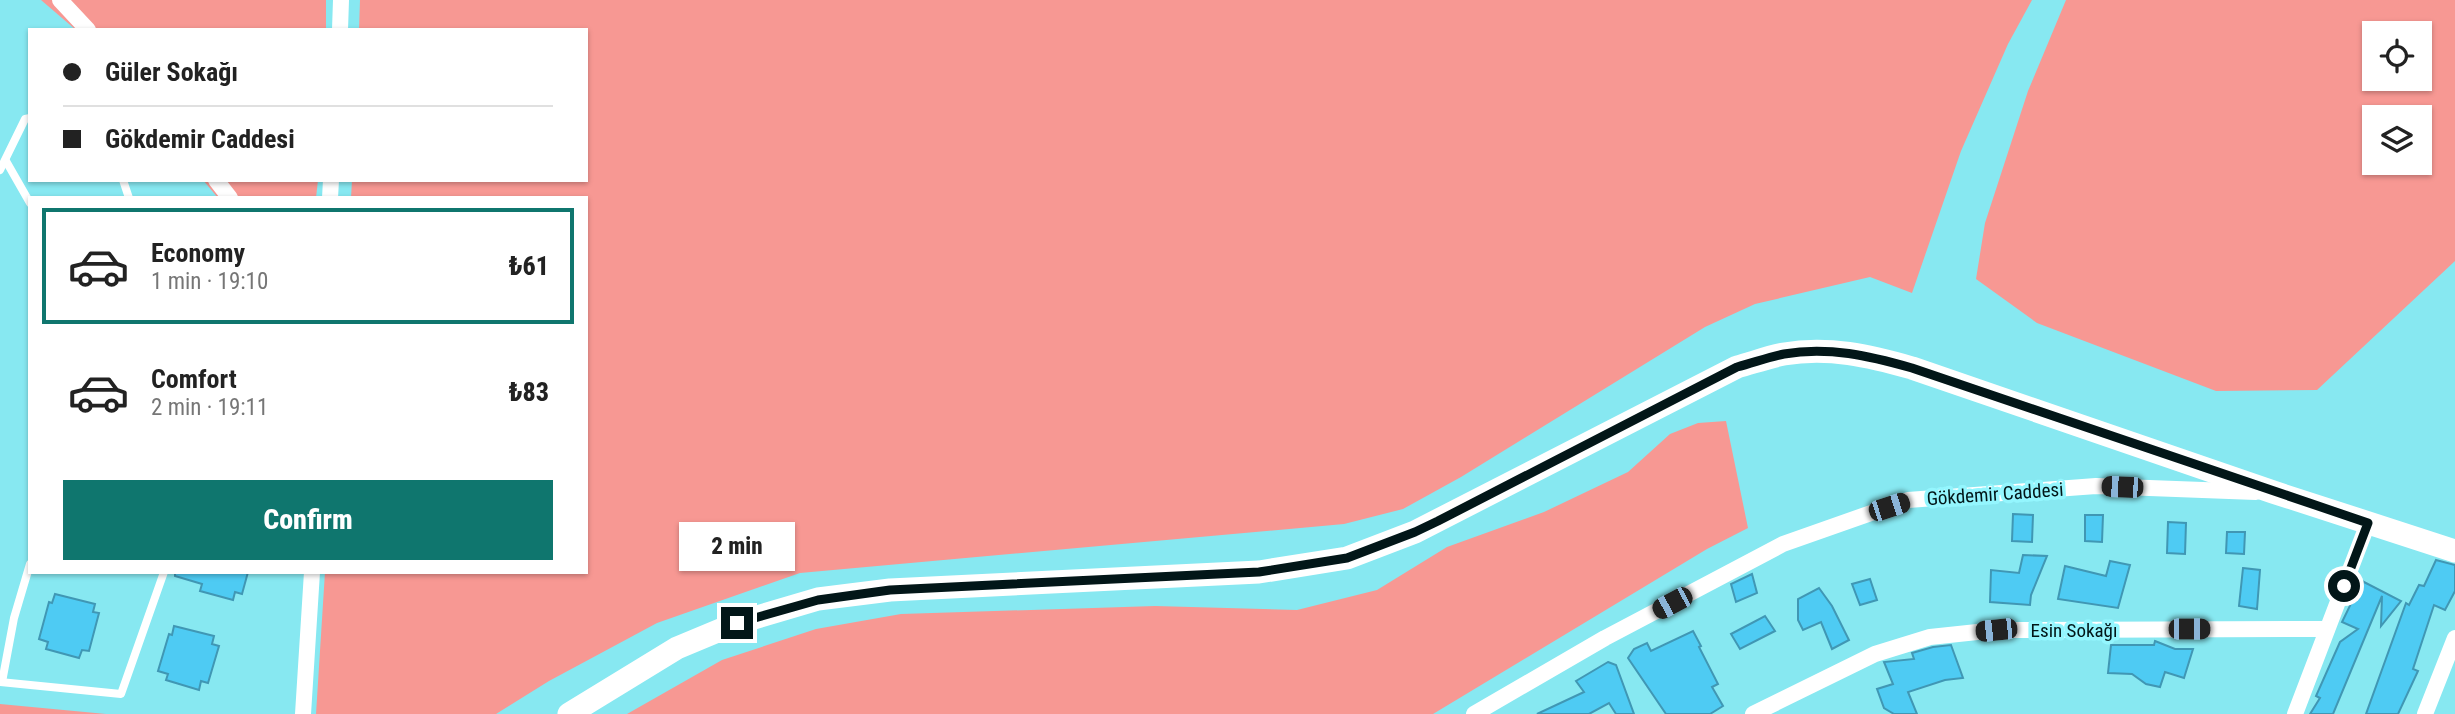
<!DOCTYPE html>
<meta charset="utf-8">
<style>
body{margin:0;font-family:"Roboto Condensed",sans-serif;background:#f2f2f2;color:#222;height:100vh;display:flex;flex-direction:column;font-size:26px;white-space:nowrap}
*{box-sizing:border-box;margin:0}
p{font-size:23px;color:#767676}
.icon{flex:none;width:38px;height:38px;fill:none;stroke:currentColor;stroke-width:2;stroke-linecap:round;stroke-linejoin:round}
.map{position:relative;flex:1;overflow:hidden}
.side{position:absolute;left:28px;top:196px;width:560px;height:378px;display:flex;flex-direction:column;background:#fff;border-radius:0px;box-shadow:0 2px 5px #0004}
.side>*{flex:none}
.guide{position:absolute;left:28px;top:28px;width:560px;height:154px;border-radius:0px;box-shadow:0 2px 5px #0004;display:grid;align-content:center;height:154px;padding:0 35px;background:#fff}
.controls{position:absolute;left:2362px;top:21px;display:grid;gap:14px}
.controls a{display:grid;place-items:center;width:70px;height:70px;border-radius:0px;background:#fff;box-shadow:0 2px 5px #0004;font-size:35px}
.end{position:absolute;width:32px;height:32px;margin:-16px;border:9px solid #021618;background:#fff;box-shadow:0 0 0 4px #fff}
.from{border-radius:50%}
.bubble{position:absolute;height:49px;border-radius:0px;background:#fff;box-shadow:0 2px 5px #0004;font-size:23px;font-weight:800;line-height:49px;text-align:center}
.car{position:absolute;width:21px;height:42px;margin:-21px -10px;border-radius:9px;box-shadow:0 0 5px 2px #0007;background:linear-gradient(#222 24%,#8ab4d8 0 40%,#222 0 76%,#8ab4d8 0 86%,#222 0)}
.guide b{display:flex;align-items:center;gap:24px;height:66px;font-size:26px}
.guide b+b{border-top:2px solid #e0e0e0}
.guide i{width:18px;height:18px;background:#222}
ul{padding:12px 0 0;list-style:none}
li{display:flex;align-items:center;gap:21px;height:116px;margin:0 14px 10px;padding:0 21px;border:4px solid transparent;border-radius:0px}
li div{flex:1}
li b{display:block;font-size:26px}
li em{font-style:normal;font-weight:800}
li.current{border-color:#0f766e}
li>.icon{width:63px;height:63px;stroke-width:1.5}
.primary-button{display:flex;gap:14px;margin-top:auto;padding:14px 35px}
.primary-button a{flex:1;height:80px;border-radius:0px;background:#0f766e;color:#fff;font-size:28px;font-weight:800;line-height:80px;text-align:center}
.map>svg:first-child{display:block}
.green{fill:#f79893;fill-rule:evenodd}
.building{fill:#4ecbf3;stroke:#4097b4;stroke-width:2}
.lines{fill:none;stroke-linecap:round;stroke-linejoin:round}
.lane{stroke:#fff;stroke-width:8}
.street{stroke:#fff;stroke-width:16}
.secondary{stroke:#fff;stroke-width:23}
.route{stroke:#021618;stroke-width:9}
.labels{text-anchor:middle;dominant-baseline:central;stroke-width:7;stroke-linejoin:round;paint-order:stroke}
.street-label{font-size:19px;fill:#021618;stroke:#94f6fe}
</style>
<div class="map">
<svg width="2455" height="714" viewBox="0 0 2455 714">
<rect width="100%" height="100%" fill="#87e8f1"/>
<g class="green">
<path d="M41 0H326V30H76Z"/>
<path d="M360 0H2032L2008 44 1961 151 1912 293 1870 277 1755 304 1705 327 1461 477 1403 509 1344 524 800 573 657 623 549 681 496 714H316L325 572H586V198H351L352 180H586V30H359Z"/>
<path d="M2066 0H2455V261L2317 390 2216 391 2037 323 1976 279 1985 223 2028 91ZM2375 33H2420V79H2375ZM2420 117V163H2375V117Z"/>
<path d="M203 180H318L316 198H218Z"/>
<path d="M1726 421 1748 528 1707 549 1433 714H627L722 660 816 629 901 614 1155 606 1297 610 1377 590 1447 547 1544 512 1628 472 1670 434 1698 423Z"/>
<path d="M0 704 106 714H0Z"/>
</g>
<g class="building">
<path d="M2013 514 2033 515 2032 542 2012 541Z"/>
<path d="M2085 515H2103L2102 542 2085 541Z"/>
<path d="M2168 522 2186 523 2185 554 2167 553Z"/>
<path d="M2227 532H2245L2244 554 2226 553Z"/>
<path d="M2023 555 2047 556 2031 595 2030 605 1990 602 1991 570 2019 573Z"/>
<path d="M2436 560 2455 565V591L2445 610 2434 605 2413 669 2418 671 2398 714H2366L2406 603 2409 605 2419 585 2424 586Z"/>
<path d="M2110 561 2130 565 2118 608 2058 599 2065 566 2106 576Z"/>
<path d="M2243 568 2260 570 2257 609 2239 606Z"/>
<path d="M175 572H248L242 594 235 592 233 600 200 591 202 584 175 576Z"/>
<path d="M1752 574 1757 593 1736 602 1731 584Z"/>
<path d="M1870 579 1877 600 1860 605 1852 584Z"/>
<path d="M2362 581 2401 601 2381 626 2382 596 2333 714H2310L2320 698 2316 696 2340 642 2358 629 2342 622Z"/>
<path d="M1819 588 1832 606 1849 640 1832 649 1821 622 1803 630 1798 620V599Z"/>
<path d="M55 594 95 604 93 612 99 613 89 651 82 650 79 658 46 649 48 642 39 639 49 602 52 603Z"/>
<path d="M1765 616 1775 631 1740 649 1731 634Z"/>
<path d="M174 626 214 636 212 644 219 646 208 683 201 681 199 690 166 680 168 674 158 671 169 634 172 635Z"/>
<path d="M1693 631 1701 646 1699 647 1718 684 1712 687 1723 706 1710 714H1666L1628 658 1634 649 1647 643 1651 651Z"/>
<path d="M2155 641 2175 649H2193L2184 678 2165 672 2160 687 2146 684 2132 674 2108 673 2111 645H2154Z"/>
<path d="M1951 645 1963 678 1945 680 1908 692 1917 714H1894L1884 708 1877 689 1893 684 1884 662 1914 659 1912 653 1933 647Z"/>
<path d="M1608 662 1616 665 1634 714H1616L1609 703 1589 714H1537L1584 692 1576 681Z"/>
</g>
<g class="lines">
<g class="lane">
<path d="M6 161 30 203"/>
<path d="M0 170 25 119 30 118"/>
<path d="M123 180 129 198"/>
<path d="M0 682 121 694 164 572"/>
<path d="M2 682 14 618 30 564"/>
</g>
<g class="street">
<path d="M60 0 88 30"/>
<path d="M340 30 341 0"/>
<path d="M216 180 230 198"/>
<path d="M330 198 331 180"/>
<path d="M303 714 312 572"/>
<path d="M1474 714 1605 638 1783 544 1908 500 2096 486 2256 492"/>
<path d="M1753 714 1875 654 1930 637 1996 630 2327 629"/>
<path d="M2295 714 2368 523"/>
<path d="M2425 714 2455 638"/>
</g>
<path class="secondary" d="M569 714 677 648 737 623 818 599 890 590 1259 572 1347 558 1415 532 1737 367C1752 363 1768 357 1784 354 1828 346 1870 356 1912 368L2273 492 2455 551"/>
</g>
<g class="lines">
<path class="route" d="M737 623 818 600 890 590 1259 572 1347 558 1415 532 1438 521 1737 367C1753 363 1768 357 1784 354 1828 346 1870 356 1912 368L2368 523 2344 586"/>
</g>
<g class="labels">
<g class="street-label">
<text transform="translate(1995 494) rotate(-4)">Gökdemir Caddesi</text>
<text x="2074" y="630">Esin Sokağı</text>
</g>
</g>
</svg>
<div class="controls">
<a><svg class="icon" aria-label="locate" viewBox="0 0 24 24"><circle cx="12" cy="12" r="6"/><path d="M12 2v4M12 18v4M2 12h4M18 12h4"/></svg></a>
<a><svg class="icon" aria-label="layers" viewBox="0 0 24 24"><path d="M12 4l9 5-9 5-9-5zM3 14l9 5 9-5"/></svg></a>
</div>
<i class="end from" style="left:2344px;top:586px"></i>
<i class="end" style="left:737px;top:623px"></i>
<div class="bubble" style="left:679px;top:522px;width:116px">2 min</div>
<i class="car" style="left:2122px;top:487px;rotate:272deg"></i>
<i class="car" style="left:1889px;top:507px;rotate:72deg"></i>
<i class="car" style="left:1672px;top:603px;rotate:242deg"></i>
<i class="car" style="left:2189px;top:629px;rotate:90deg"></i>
<i class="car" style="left:1996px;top:630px;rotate:264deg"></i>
<div class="guide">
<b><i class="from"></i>Güler Sokağı</b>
<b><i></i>Gökdemir Caddesi</b>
</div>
<section class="side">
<ul>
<li class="current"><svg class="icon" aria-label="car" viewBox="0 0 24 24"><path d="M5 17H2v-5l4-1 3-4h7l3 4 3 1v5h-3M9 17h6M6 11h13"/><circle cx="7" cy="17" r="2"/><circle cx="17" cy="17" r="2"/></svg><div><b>Economy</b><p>1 min · 19:10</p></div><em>₺61</em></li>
<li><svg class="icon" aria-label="car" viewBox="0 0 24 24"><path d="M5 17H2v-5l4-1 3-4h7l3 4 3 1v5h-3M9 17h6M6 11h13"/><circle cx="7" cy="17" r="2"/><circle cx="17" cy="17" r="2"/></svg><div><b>Comfort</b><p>2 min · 19:11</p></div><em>₺83</em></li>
</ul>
<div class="primary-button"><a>Confirm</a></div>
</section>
</div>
